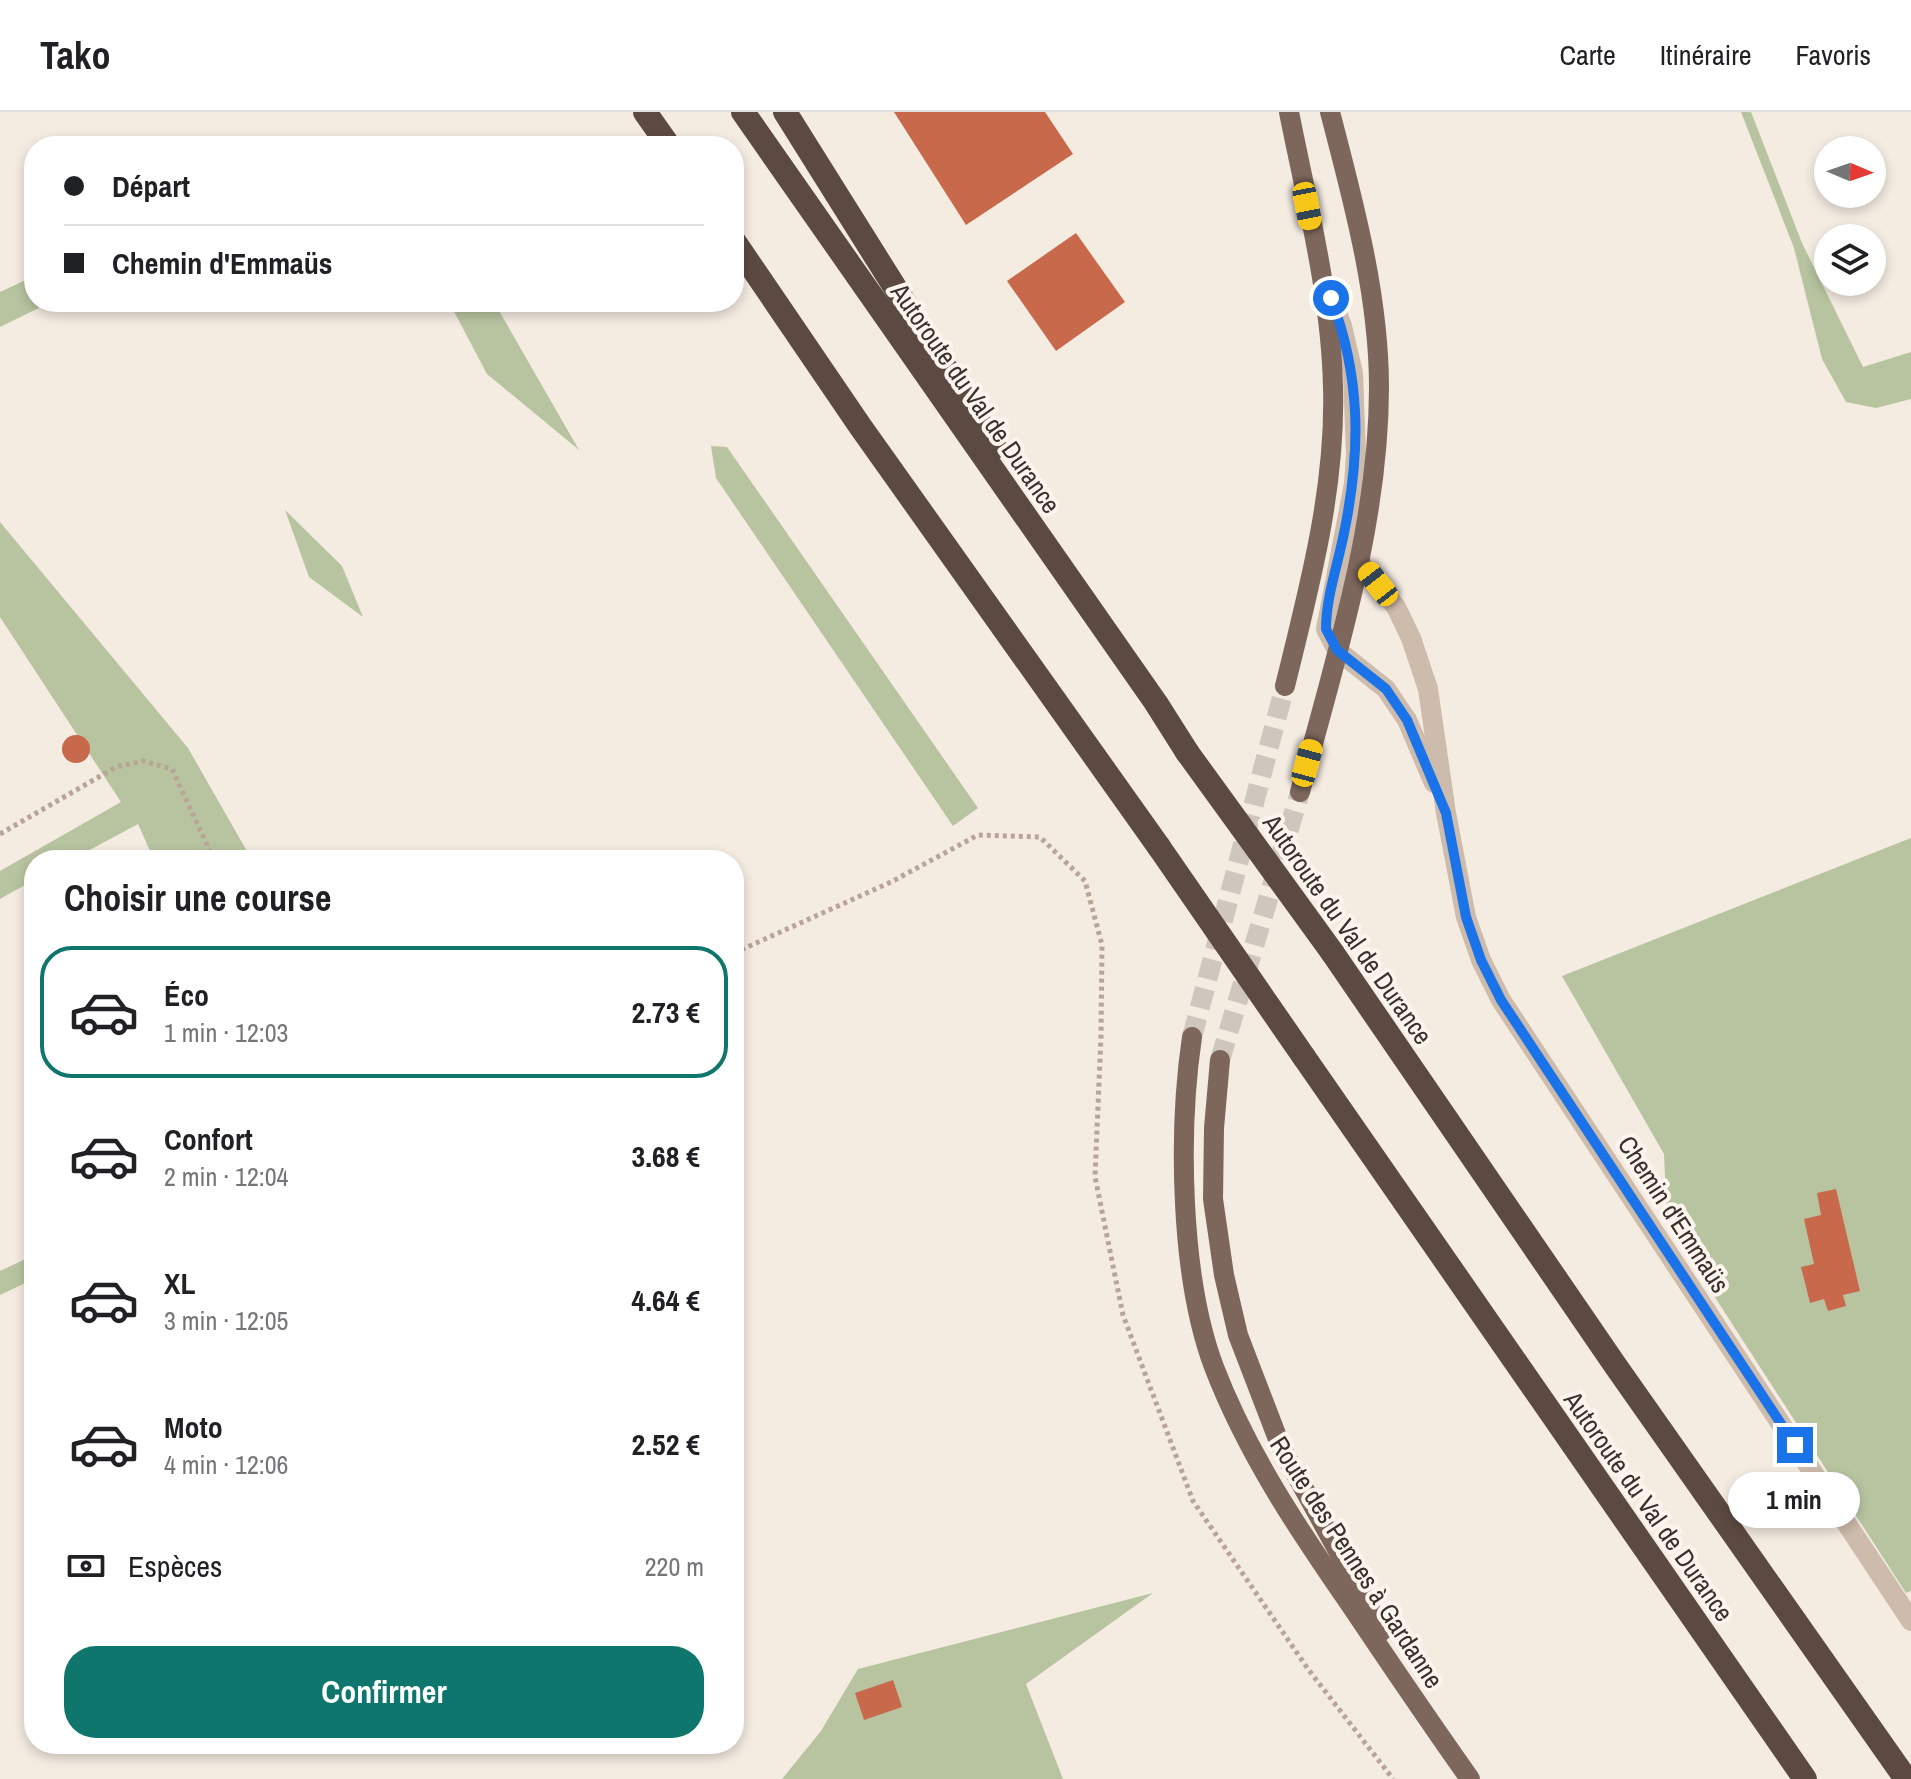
<!DOCTYPE html>
<html lang="fr">
<meta charset="utf-8">
<style>
body{margin:0;font-family:"Archivo Narrow",sans-serif;background:#f6f6f6;color:#202124;height:100vh;display:flex;flex-direction:column;font-size:30px;white-space:nowrap}
*{box-sizing:border-box;margin:0}
p{font-size:26px;color:#757577}
.icon{flex:none;width:44px;height:44px;fill:none;stroke:currentColor;stroke-width:2;stroke-linecap:round;stroke-linejoin:round}
.map{position:relative;flex:1;overflow:hidden}
.drawer{position:absolute;left:24px;top:738px;width:720px;height:904px;display:flex;flex-direction:column;background:#fff;border-radius:32px;box-shadow:0 4px 12px #0003}
.drawer>*{flex:none}
.banner{position:absolute;left:24px;top:24px;width:720px;height:176px;border-radius:32px;box-shadow:0 4px 12px #0003;display:grid;align-content:center;height:176px;padding:0 40px;background:#fff}
.needle{width:52px;rotate:92deg}
.controls{position:absolute;left:1814px;top:24px;display:grid;gap:16px}
.controls a{display:grid;place-items:center;width:72px;height:72px;border-radius:50%;background:#fff;box-shadow:0 4px 12px #0003;font-size:40px}
.end{position:absolute;width:36px;height:36px;margin:-18px;border:10px solid #1a73e8;background:#fff;box-shadow:0 0 0 4px #fff}
.from{border-radius:50%}
.bubble{position:absolute;height:56px;border-radius:28px;background:#fff;box-shadow:0 4px 12px #0003;font-size:26px;font-weight:800;line-height:56px;text-align:center}
.car{position:absolute;width:24px;height:48px;margin:-24px -12px;border-radius:10px;box-shadow:0 0 6px 2px #0007;background:linear-gradient(#f5c518 24%,#345 0 40%,#f5c518 0 76%,#345 0 86%,#f5c518 0)}
.banner b{display:flex;align-items:center;gap:28px;height:76px;font-size:30px}
.banner b+b{border-top:2px solid #e0e0e0}
.banner i{width:20px;height:20px;background:#202124}
ul{padding:0;list-style:none}
li{display:flex;align-items:center;gap:24px;height:132px;margin:0 16px 12px;padding:0 24px;border:4px solid transparent;border-radius:32px}
li div{flex:1}
li b{display:block;font-size:30px}
li em{font-style:normal;font-weight:800}
li.selected{border-color:#0f766e}
li>.icon{width:72px;height:72px;stroke-width:1.5}
h2{padding:0 40px;font-size:36px;line-height:96px}
.pay{display:flex;align-items:center;gap:20px;height:88px;padding:0 40px;font-size:30px}
.pay p{margin-inline-start:auto}
.action{display:flex;gap:16px;margin-top:auto;padding:16px 40px}
.action a{flex:1;height:92px;border-radius:32px;background:#0f766e;color:#fff;font-size:32px;font-weight:800;line-height:92px;text-align:center}
header{display:flex;align-items:center;gap:48px;box-sizing:border-box;height:112px;padding:0 40px;background:#fff;border-bottom:2px solid #e0e0e0}
header strong{font-size:38px}
nav{display:flex;gap:44px;margin-inline-start:auto;font-size:28px}
.map>svg:first-child{display:block}
.grass{fill:#b8c4a0}
.building{fill:#c8694b}
.lines{fill:none;stroke-linecap:round;stroke-linejoin:round}
.major-tunnel{stroke:#cfc6bd;stroke-width:20;stroke-dasharray:20 10;stroke-linecap:butt}
.path{stroke:#b9a596;stroke-width:5;stroke-dasharray:4 4;stroke-linecap:butt}
.minor{stroke:#cdbbac;stroke-width:20}
.major{stroke:#7d675c;stroke-width:20}
.highway{stroke:#5c4a42;stroke-width:24}
.highway-bridge{stroke:#5c4a42;stroke-width:24}
.route{stroke:#1a73e8;stroke-width:10}
.labels{text-anchor:middle;dominant-baseline:central;stroke-width:8;stroke-linejoin:round;paint-order:stroke}
.street-label{font-size:26px;fill:#3b302b;stroke:#fbf5ee}
</style>
<header>
<strong>Tako</strong>
<nav><a>Carte</a><a>Itinéraire</a><a>Favoris</a></nav>
</header>
<div class="map">
<svg width="1911" height="1667" viewBox="0 0 1911 1667">
<rect width="100%" height="100%" fill="#f4ebe1"/>
<g class="grass">
<path d="M1741 0H1751L1802 131 1863 255 1911 240V287L1876 296 1846 290 1822 247 1794 136Z"/>
<path d="M34 164V190H51L0 215V180Z"/>
<path d="M449 190H494L579 338 487 262Z"/>
<path d="M711 334 727 335 978 696 953 714 716 366Z"/>
<path d="M285 398 342 454 363 505 309 465Z"/>
<path d="M0 410 188 636 252 748H154L138 712 71 748H34V768L0 787V759L121 690 0 505Z"/>
<path d="M1911 726V1479L1906 1481 1667 1111 1664 1042 1562 864Z"/>
<path d="M34 1143V1167L0 1183V1159Z"/>
<path d="M1153 1481 1026 1572 1063 1667H782L821 1619 858 1557Z"/>
</g>
<g class="building">
<path d="M894 0H1045L1073 42 966 113Z"/>
<path d="M1076 121 1125 190 1056 239 1007 169Z"/>
<circle cx="76" cy="637" r="14"/>
<path d="M1836 1077 1860 1179 1843 1183 1846 1194 1828 1199 1824 1187 1810 1191 1801 1155 1814 1152 1804 1107 1821 1103 1817 1081Z"/>
<path d="M893 1568 902 1595 864 1608 855 1581Z"/>
</g>
<g class="lines">
<g class="major-tunnel">
<path d="M1192 925 1285 574"/>
<path d="M1220 948 1300 680"/>
</g>
<g class="path">
<path d="M0 722 116 655 143 649 172 657 214 748"/>
<path d="M734 841 891 770 978 723 1040 725 1085 769 1102 833 1101 924 1095 1065 1123 1203 1193 1389 1308 1557 1393 1667"/>
</g>
<g class="minor">
<path d="M1328 177 1342 214 1353 261 1356 342 1354 372 1326 517 1337 538 1386 577 1407 608 1434 671"/>
<path d="M1359 449 1396 495 1411 526 1428 577 1446 701 1466 805 1481 848 1501 888 1911 1509"/>
</g>
<g class="major">
<path d="M1285 574C1309 476 1336 377 1333 275 1331 183 1307 91 1289 0"/>
<path d="M1300 680C1335 547 1379 413 1379 275 1379 183 1353 88 1330 0"/>
<path d="M1192 925C1178 1020 1180 1165 1214 1255 1247 1341 1298 1417 1350 1492 1389 1550 1429 1609 1470 1667"/>
<path d="M1220 948 1214 1016 1213 1087 1224 1163 1238 1223 1281 1335 1382 1519"/>
</g>
<g class="highway">
<path d="M645 0 669 34"/>
<path d="M743 0 1156 591 1187 640"/>
<path d="M785 0 995 335"/>
<path d="M734 129 860 314 1159 735"/>
<path d="M1332 840 1615 1253 1906 1667"/>
<path d="M1304 945 1805 1667"/>
</g>
<g class="highway-bridge">
<path d="M1187 640 1332 840"/>
<path d="M1159 735 1304 945"/>
</g>
</g>
<g class="lines">
<path class="route" d="M1331 186C1361 265 1361 339 1344 421 1338 452 1326 485 1326 517L1337 538 1386 577 1407 608 1446 701 1466 805 1481 848 1501 888 1795 1333"/>
</g>
<g class="labels">
<g class="street-label">
<text transform="translate(976 286) rotate(55)">Autoroute du Val de Durance</text>
<text transform="translate(1348 817) rotate(55)">Autoroute du Val de Durance</text>
<text transform="translate(1674 1102) rotate(57)">Chemin d'Emmaüs</text>
<text transform="translate(1649 1394) rotate(55)">Autoroute du Val de Durance</text>
<text transform="translate(1357 1450) rotate(57)">Route des Pennes à Gardanne</text>
</g>
</g>
</svg>
<div class="controls">
<a><svg class="needle" viewBox="-14 -14 28 28"><path d="M0-13l5 13h-10z" fill="#e53935"/><path d="M0 13l5-13h-10z" fill="#757577"/></svg></a>
<a><svg class="icon" aria-label="layers" viewBox="0 0 24 24"><path d="M12 4l9 5-9 5-9-5zM3 14l9 5 9-5"/></svg></a>
</div>
<i class="end from" style="left:1331px;top:186px"></i>
<i class="end" style="left:1795px;top:1333px"></i>
<div class="bubble" style="left:1728px;top:1360px;width:132px">1 min</div>
<i class="car" style="left:1307px;top:94px;rotate:169deg"></i>
<i class="car" style="left:1378px;top:472px;rotate:322deg"></i>
<i class="car" style="left:1307px;top:651px;rotate:15deg"></i>
<div class="banner">
<b><i class="from"></i>Départ</b>
<b><i></i>Chemin d'Emmaüs</b>
</div>
<section class="drawer">
<h2>Choisir une course</h2>
<ul>
<li class="selected"><svg class="icon" aria-label="car" viewBox="0 0 24 24"><path d="M5 17H2v-5l4-1 3-4h7l3 4 3 1v5h-3M9 17h6M6 11h13"/><circle cx="7" cy="17" r="2"/><circle cx="17" cy="17" r="2"/></svg><div><b>Éco</b><p>1 min · 12:03</p></div><em>2.73 €</em></li>
<li><svg class="icon" aria-label="car" viewBox="0 0 24 24"><path d="M5 17H2v-5l4-1 3-4h7l3 4 3 1v5h-3M9 17h6M6 11h13"/><circle cx="7" cy="17" r="2"/><circle cx="17" cy="17" r="2"/></svg><div><b>Confort</b><p>2 min · 12:04</p></div><em>3.68 €</em></li>
<li><svg class="icon" aria-label="car" viewBox="0 0 24 24"><path d="M5 17H2v-5l4-1 3-4h7l3 4 3 1v5h-3M9 17h6M6 11h13"/><circle cx="7" cy="17" r="2"/><circle cx="17" cy="17" r="2"/></svg><div><b>XL</b><p>3 min · 12:05</p></div><em>4.64 €</em></li>
<li><svg class="icon" aria-label="car" viewBox="0 0 24 24"><path d="M5 17H2v-5l4-1 3-4h7l3 4 3 1v5h-3M9 17h6M6 11h13"/><circle cx="7" cy="17" r="2"/><circle cx="17" cy="17" r="2"/></svg><div><b>Moto</b><p>4 min · 12:06</p></div><em>2.52 €</em></li>
</ul>
<div class="pay"><svg class="icon" aria-label="cash" viewBox="0 0 24 24"><path d="M3 7h18v10H3z"/><circle cx="12" cy="12" r="2"/></svg>Espèces<p>220 m</p></div>
<div class="action"><a>Confirmer</a></div>
</section>
</div>
